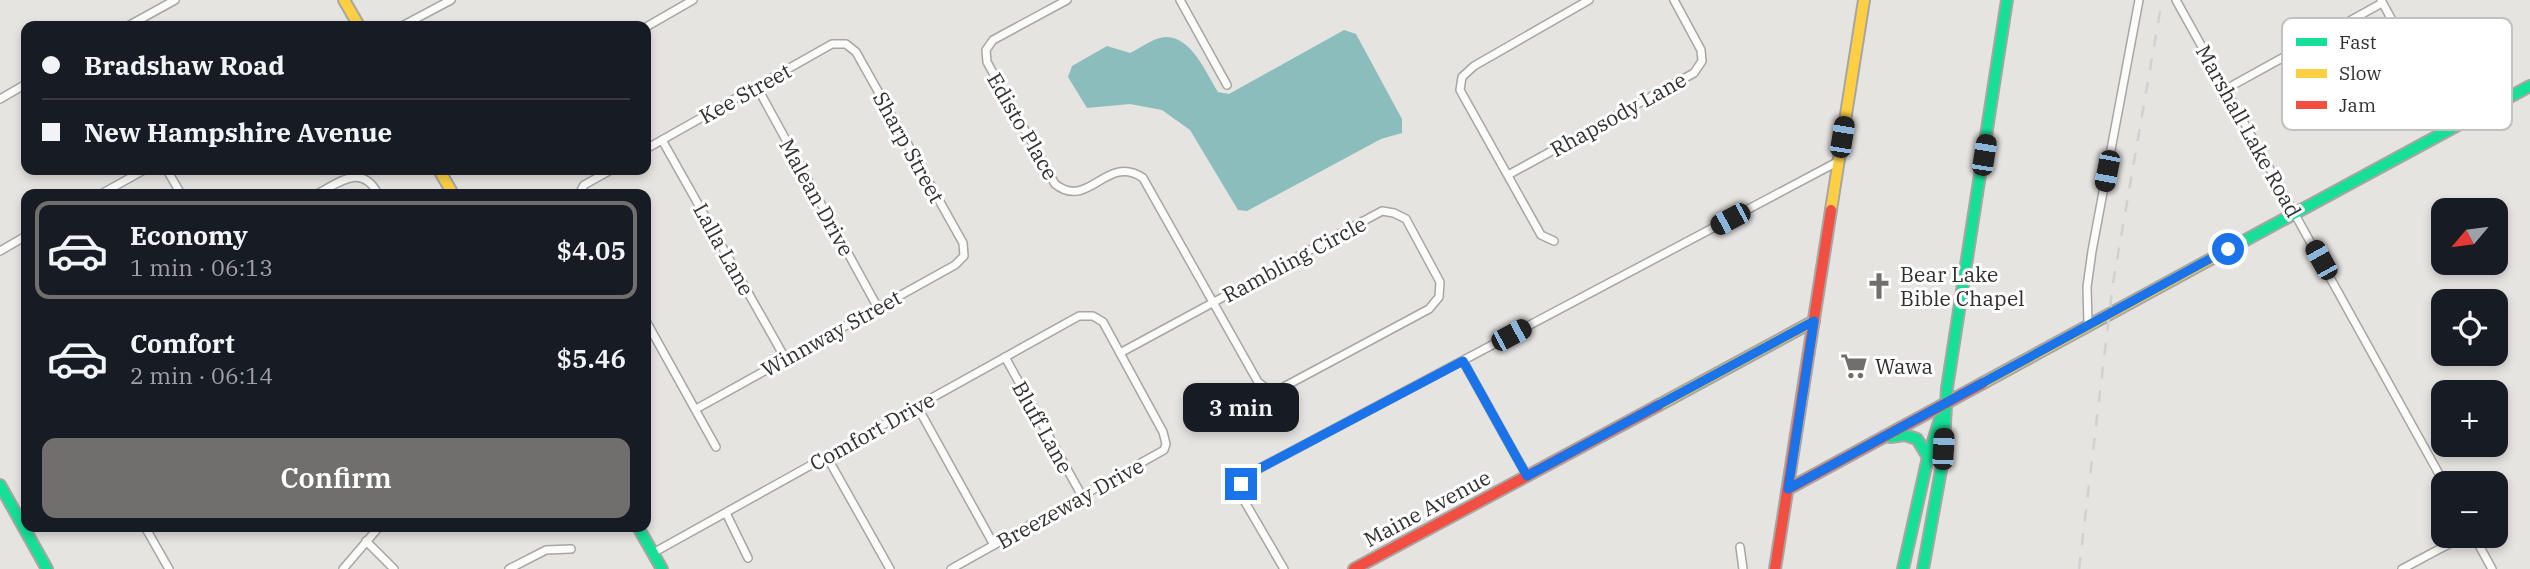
<!DOCTYPE html>
<meta charset="utf-8">
<style>
body{margin:0;font-family:"IBM Plex Serif",serif;background:#20242c;color:#f1f3f6;height:100vh;display:flex;flex-direction:column;font-size:26px;white-space:nowrap}
*{box-sizing:border-box;margin:0}
p{font-size:23px;color:#9ea1a6}
.icon{flex:none;width:38px;height:38px;fill:none;stroke:currentColor;stroke-width:2;stroke-linecap:round;stroke-linejoin:round}
.map{position:relative;flex:1;overflow:hidden}
.details{position:absolute;left:21px;top:189px;width:630px;height:343px;display:flex;flex-direction:column;background:#171b24;border-radius:14px;box-shadow:0 4px 10px #0003}
.details>*{flex:none}
.banner{position:absolute;left:21px;top:21px;width:630px;height:154px;border-radius:14px;box-shadow:0 4px 10px #0003;display:grid;align-content:center;height:154px;padding:0 21px;background:#171b24}
.needle{width:46px;rotate:241deg}
.controls{position:absolute;left:2431px;top:198px;display:grid;gap:14px}
.controls a{display:grid;place-items:center;width:77px;height:77px;border-radius:14px;background:#171b24;box-shadow:0 4px 10px #0003;font-size:35px}
.end{position:absolute;width:32px;height:32px;margin:-16px;border:9px solid #1a73e8;background:#fff;box-shadow:0 0 0 4px #fff}
.from{border-radius:50%}
.bubble{position:absolute;height:49px;border-radius:14px;background:#171b24;box-shadow:0 4px 10px #0003;font-size:23px;font-weight:600;line-height:49px;text-align:center}
.car{position:absolute;width:21px;height:42px;margin:-21px -10px;border-radius:9px;box-shadow:0 0 5px 2px #0007;background:linear-gradient(#222 24%,#8ab4d8 0 40%,#222 0 76%,#8ab4d8 0 86%,#222 0)}
.banner b{display:flex;align-items:center;gap:24px;height:66px;font-size:26px}
.banner b+b{border-top:2px solid #363941}
.banner i{width:18px;height:18px;background:#f1f3f6}
ul{padding:12px 0 0;list-style:none}
li{display:flex;align-items:center;gap:21px;height:98px;margin:0 14px 10px;padding:0 7px;border:4px solid transparent;border-radius:14px}
li div{flex:1}
li b{display:block;font-size:26px}
li em{font-style:normal;font-weight:600}
li.selected{border-color:#716f6d}
li>.icon{width:63px;height:63px;stroke-width:1.5}
.button{display:flex;gap:14px;margin-top:auto;padding:14px 21px}
.button a{flex:1;height:80px;border-radius:14px;background:#716f6d;color:#fff;font-size:28px;font-weight:600;line-height:80px;text-align:center}
.map>svg:first-child{display:block}
.water{fill:#8cbdbd}
.lines{fill:none;stroke-linecap:round;stroke-linejoin:round}
.street-tunnel{stroke:#c2c0bd;stroke-width:7;stroke-dasharray:7 3.5;stroke-linecap:butt}
.street-casing{stroke:#a7a6a3;stroke-width:10}
.fast-casing{stroke:#a7a6a3;stroke-width:14}
.slow-casing{stroke:#a7a6a3;stroke-width:14}
.jam-casing{stroke:#a7a6a3;stroke-width:14}
.street{stroke:#fbfbfa;stroke-width:7}
.fast{stroke:#16e098;stroke-width:10}
.slow{stroke:#ffcf43;stroke-width:10}
.jam{stroke:#f24e42;stroke-width:10}
.rail{stroke:#d2d0d0;stroke-width:2.5;stroke-dasharray:12 12;stroke-linecap:butt}
.route{stroke:#1a73e8;stroke-width:9}
.labels{text-anchor:middle;dominant-baseline:central;stroke-width:6;stroke-linejoin:round;paint-order:stroke}
.street-label{font-size:21px;fill:#32302e;stroke:#fff}
.poi-label{font-size:21px;fill:#32302e;stroke:#fff;text-anchor:start}
.key{fill:#fff;stroke:#c2c1c0;stroke-width:2}
.key-label{font-size:19px;fill:#32302e}
</style>
<div class="map">
<svg width="2530" height="569" viewBox="0 0 2530 569">
<rect width="100%" height="100%" fill="#e6e4e1"/>
<path class="water" d="M1344 30 1356 34 1402 119V133L1381 139 1247 211 1238 210 1190 130 1162 110 1130 104 1087 108 1068 77 1072 66 1107 46 1130 53C1140 48 1155 37 1166 37 1192 37 1206 73 1218 92L1229 94Z"/>
<g class="lines">
<path class="street-tunnel" d="M2291 53 2317 39"/>
<defs>
<g id="street">
<path d="M1067 0 993 40 986 50 987 62 1055 184C1089 211 1106 153 1143 178L1258 382 1266 388 1278 390 1429 309 1439 297 1440 282 1406 219 1394 213 1382 211 1120 353"/>
<path d="M1180 0 1227 85"/>
<path d="M2176 0 2444 483"/>
<path d="M2381 0 2451 128"/>
<path d="M128 26 175 0"/>
<path d="M402 26 451 0"/>
<path d="M646 27 693 0"/>
<path d="M2317 39 2382 3"/>
<path d="M757 87 878 308"/>
<path d="M2226 89 2291 53"/>
<path d="M0 99 26 84"/>
<path d="M662 140 785 358"/>
<path d="M646 149 832 44H846L856 52 963 243 964 256 955 265 696 409"/>
<path d="M167 170 181 194"/>
<path d="M1508 175 1694 73 1702 61 1701 50 1674 0"/>
<path d="M101 194 144 170"/>
<path d="M317 194C340 182 362 163 378 194"/>
<path d="M579 194 584 185 611 170"/>
<path d="M1554 241 1541 235 1460 90 1462 77 1474 66 1589 0"/>
<path d="M0 251 26 236"/>
<path d="M646 321 716 447"/>
<path d="M2088 324 2087 287 2092 251 2139 0"/>
<path d="M1005 357 1082 496"/>
<path d="M1463 361 1527 476"/>
<path d="M917 406 994 545"/>
<path d="M827 457 890 569"/>
<path d="M726 513 748 558"/>
<path d="M145 527 169 569"/>
<path d="M2474 536 2492 569"/>
<path d="M366 541 394 569"/>
<path d="M1740 547 1743 569"/>
<path d="M653 553 1079 316H1093L1103 322 1163 432 1166 444 1164 450 951 569"/>
<path d="M343 569 379 527"/>
<path d="M509 569 546 550 571 549"/>
<path d="M1284 569 1242 497 1241 484 1247 475 1839 161"/>
<path d="M2402 569 2464 536"/>
</g>
<g id="fast">
<path d="M2242 242 2530 86"/>
<path d="M1890 437 1905 435 1917 439 1928 457"/>
<path d="M0 485 47 569"/>
<path d="M638 527 662 569"/>
<path d="M1903 569 1928 457 1940 419"/>
<path d="M1923 569 1943 459 1947 388 2007 0"/>
</g>
<g id="slow">
<path d="M344 0 359 26"/>
<path d="M439 170 453 194"/>
<path d="M1831 210 1864 0"/>
<path d="M1983 383 2242 242"/>
<path d="M1659 405 1814 321"/>
</g>
<g id="jam">
<path d="M1788 489 1983 383"/>
<path d="M1354 569 1659 405"/>
<path d="M1775 569 1831 210"/>
</g>
</defs>
<use href="#street" class="street-casing"/>
<use href="#fast" class="fast-casing"/>
<use href="#slow" class="slow-casing"/>
<use href="#jam" class="jam-casing"/>
<use href="#street" class="street"/>
<use href="#fast" class="fast"/>
<use href="#slow" class="slow"/>
<use href="#jam" class="jam"/>
<path class="rail" d="M2079 569 2113 283 2162 0"/>
</g>
<g class="lines">
<path class="route" d="M1241 484 1247 475 1463 361 1527 476 1814 321 1788 489 2228 249"/>
</g>
<defs>
<symbol id="church-bare" viewBox="-9 -9 18 18"><path d="M-1.2-6h2.4v3.5h3.3v2.4h-3.3V6h-2.4V-.1h-3.3v-2.4h3.3Z" fill="#716f6d" stroke="#fff" stroke-width="2.5" paint-order="stroke"/></symbol>
<symbol id="supermarket-bare" viewBox="-9 -9 18 18"><path d="M-6-5.5h2.5l.6 2H6L4.5 2H-2.5L-4.4-4H-6ZM-1.5 3.2a1.3 1.3 0 1 0 .1 0ZM3 3.2a1.3 1.3 0 1 0 .1 0Z" fill="#716f6d" stroke="#fff" stroke-width="2.5" paint-order="stroke"/></symbol>
</defs>
<g fill-rule="evenodd">
<use href="#church-bare" x="1860" y="267" width="38" height="38"/>
<use href="#supermarket-bare" x="1835" y="347" width="38" height="38"/>
</g>
<g class="labels">
<g class="street-label">
<text transform="translate(745 93) rotate(-29)">Kee Street</text>
<text transform="translate(1618 114) rotate(-29)">Rhapsody Lane</text>
<text transform="translate(1023 126) rotate(60)">Edisto Place</text>
<text transform="translate(2249 131) rotate(61)">Marshall Lake Road</text>
<text transform="translate(909 147) rotate(61)">Sharp Street</text>
<text transform="translate(817 197) rotate(61)">Malean Drive</text>
<text transform="translate(724 249) rotate(61)">Lalla Lane</text>
<text transform="translate(1294 259) rotate(-28)">Rambling Circle</text>
<text transform="translate(831 333) rotate(-29)">Winnway Street</text>
<text transform="translate(1043 427) rotate(61)">Bluff Lane</text>
<text transform="translate(872 431) rotate(-29)">Comfort Drive</text>
<text transform="translate(1070 503) rotate(-29)">Breezeway Drive</text>
<text transform="translate(1427 508) rotate(-28)">Maine Avenue</text>
</g>
<g class="poi-label">
<text x="1900" y="274">Bear Lake<tspan x="1900" dy="24">Bible Chapel</tspan></text>
<text x="1875" y="366">Wawa</text>
</g>
</g>
<rect x="2282" y="18" width="230" height="112" rx="10" class="key"/>
<rect x="2296" y="38" width="31" height="8" fill="#16e098"/>
<rect x="2296" y="69" width="31" height="9" fill="#ffcf43"/>
<rect x="2296" y="101" width="31" height="8" fill="#f24e42"/>
<g class="key-label">
<text x="2339" y="49">Fast</text>
<text x="2339" y="80">Slow</text>
<text x="2339" y="112">Jam</text>
</g>
</svg>
<div class="controls">
<a><svg class="needle" viewBox="-14 -14 28 28"><path d="M0-13l5 13h-10z" fill="#e53935"/><path d="M0 13l5-13h-10z" fill="#9ea1a6"/></svg></a>
<a><svg class="icon" aria-label="locate" viewBox="0 0 24 24"><circle cx="12" cy="12" r="6"/><path d="M12 2v4M12 18v4M2 12h4M18 12h4"/></svg></a>
<a>+</a>
<a>−</a>
</div>
<i class="end from" style="left:2228px;top:249px"></i>
<i class="end" style="left:1241px;top:484px"></i>
<div class="bubble" style="left:1183px;top:383px;width:116px">3 min</div>
<i class="car" style="left:1842px;top:137px;rotate:9deg"></i>
<i class="car" style="left:1984px;top:155px;rotate:9deg"></i>
<i class="car" style="left:2107px;top:171px;rotate:191deg"></i>
<i class="car" style="left:1730px;top:219px;rotate:242deg"></i>
<i class="car" style="left:2321px;top:260px;rotate:331deg"></i>
<i class="car" style="left:1511px;top:335px;rotate:62deg"></i>
<i class="car" style="left:1943px;top:449px;rotate:3deg"></i>
<div class="banner">
<b><i class="from"></i>Bradshaw Road</b>
<b><i></i>New Hampshire Avenue</b>
</div>
<section class="details">
<ul>
<li class="selected"><svg class="icon" aria-label="car" viewBox="0 0 24 24"><path d="M5 17H2v-5l4-1 3-4h7l3 4 3 1v5h-3M9 17h6M6 11h13"/><circle cx="7" cy="17" r="2"/><circle cx="17" cy="17" r="2"/></svg><div><b>Economy</b><p>1 min · 06:13</p></div><em>$4.05</em></li>
<li><svg class="icon" aria-label="car" viewBox="0 0 24 24"><path d="M5 17H2v-5l4-1 3-4h7l3 4 3 1v5h-3M9 17h6M6 11h13"/><circle cx="7" cy="17" r="2"/><circle cx="17" cy="17" r="2"/></svg><div><b>Comfort</b><p>2 min · 06:14</p></div><em>$5.46</em></li>
</ul>
<div class="button"><a>Confirm</a></div>
</section>
</div>
